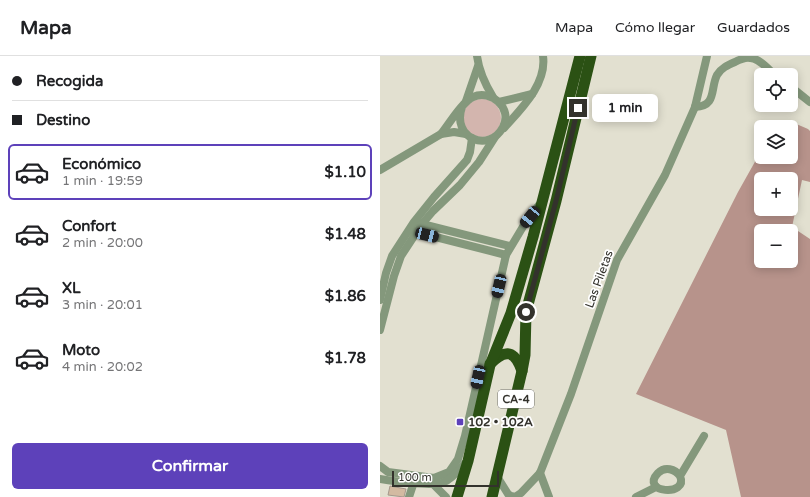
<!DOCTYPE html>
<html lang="es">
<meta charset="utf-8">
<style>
body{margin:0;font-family:"Varela Round",sans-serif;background:#f6f6f6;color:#202124;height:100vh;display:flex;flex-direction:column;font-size:15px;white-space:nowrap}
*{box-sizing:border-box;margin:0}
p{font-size:13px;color:#757577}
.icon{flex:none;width:22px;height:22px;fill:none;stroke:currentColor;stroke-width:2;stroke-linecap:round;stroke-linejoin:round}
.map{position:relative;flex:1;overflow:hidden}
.details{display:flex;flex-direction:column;background:#fff;width:380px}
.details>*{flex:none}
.hud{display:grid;align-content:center;height:88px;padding:0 12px;background:#fff}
.fabs{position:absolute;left:374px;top:12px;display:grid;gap:8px}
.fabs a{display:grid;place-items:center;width:44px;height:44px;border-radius:6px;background:#fff;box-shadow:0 2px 10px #0003;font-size:20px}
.scale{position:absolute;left:12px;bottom:10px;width:107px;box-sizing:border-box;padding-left:4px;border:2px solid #33322c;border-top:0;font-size:11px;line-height:14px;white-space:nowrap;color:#33322c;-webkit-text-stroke:3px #fff;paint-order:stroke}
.end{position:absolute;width:18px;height:18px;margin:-9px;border:5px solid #33322c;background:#fff;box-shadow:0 0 0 2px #fff}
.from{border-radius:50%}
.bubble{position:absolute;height:28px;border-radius:6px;background:#fff;box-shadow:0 2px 10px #0003;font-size:13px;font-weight:700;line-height:28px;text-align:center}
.car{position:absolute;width:12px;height:24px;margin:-12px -6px;border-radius:5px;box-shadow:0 0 3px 1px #0007;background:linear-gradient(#222 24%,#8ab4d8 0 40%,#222 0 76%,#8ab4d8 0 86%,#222 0)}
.hud b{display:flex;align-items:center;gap:14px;height:38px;font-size:15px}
.hud b+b{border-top:1px solid #e0e0e0}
.hud i{width:10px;height:10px;background:#202124}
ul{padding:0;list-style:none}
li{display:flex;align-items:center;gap:12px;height:56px;margin:0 8px 6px;padding:0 4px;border:2px solid transparent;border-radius:6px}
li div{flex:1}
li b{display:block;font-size:15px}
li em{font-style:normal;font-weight:700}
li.selected{border-color:#5d41ba}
li>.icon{width:36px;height:36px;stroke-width:1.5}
.cta{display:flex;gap:8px;margin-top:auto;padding:8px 12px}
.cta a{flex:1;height:46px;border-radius:6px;background:#5d41ba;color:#fff;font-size:16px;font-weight:700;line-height:46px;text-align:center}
header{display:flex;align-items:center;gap:24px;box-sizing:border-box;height:56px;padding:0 20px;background:#fff;border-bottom:1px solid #e0e0e0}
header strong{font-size:19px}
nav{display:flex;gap:22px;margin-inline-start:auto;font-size:14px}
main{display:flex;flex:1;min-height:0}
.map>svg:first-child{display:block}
.green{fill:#d3b5ae}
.forest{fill:#b7938b;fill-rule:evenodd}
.building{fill:#d3baa1;stroke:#a5988c}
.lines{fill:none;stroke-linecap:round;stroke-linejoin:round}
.minor{stroke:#84987c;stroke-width:8}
.trunk{stroke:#2b5114;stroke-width:11}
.route{stroke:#33322c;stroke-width:5}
.poi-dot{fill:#5d41ba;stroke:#fff;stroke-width:1.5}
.labels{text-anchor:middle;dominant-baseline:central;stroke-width:3.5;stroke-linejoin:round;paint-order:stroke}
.shield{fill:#fff;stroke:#70706b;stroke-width:1}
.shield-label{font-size:11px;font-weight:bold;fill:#33322c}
.street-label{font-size:12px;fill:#33322c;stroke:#fff}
.poi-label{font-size:12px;font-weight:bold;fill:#33322c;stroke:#fff;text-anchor:start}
</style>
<header>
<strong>Mapa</strong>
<nav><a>Mapa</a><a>Cómo llegar</a><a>Guardados</a></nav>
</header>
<main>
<section class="details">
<div class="hud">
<b><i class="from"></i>Recogida</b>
<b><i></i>Destino</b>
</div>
<ul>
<li class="selected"><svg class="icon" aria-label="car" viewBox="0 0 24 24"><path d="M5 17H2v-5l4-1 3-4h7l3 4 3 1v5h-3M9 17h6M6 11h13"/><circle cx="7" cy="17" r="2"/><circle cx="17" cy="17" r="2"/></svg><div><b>Económico</b><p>1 min · 19:59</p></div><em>$1.10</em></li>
<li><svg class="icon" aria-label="car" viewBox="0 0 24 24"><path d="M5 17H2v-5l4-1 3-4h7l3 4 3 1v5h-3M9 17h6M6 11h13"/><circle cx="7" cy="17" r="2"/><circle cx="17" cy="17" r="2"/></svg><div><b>Confort</b><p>2 min · 20:00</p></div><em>$1.48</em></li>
<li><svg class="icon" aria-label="car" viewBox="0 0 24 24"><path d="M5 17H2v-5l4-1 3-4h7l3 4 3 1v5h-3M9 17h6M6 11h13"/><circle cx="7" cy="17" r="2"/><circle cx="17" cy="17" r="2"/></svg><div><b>XL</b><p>3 min · 20:01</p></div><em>$1.86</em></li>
<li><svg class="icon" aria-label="car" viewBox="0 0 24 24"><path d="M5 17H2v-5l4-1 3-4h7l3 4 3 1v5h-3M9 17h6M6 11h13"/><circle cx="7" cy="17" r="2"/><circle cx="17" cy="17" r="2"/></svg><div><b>Moto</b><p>4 min · 20:02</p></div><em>$1.78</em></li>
</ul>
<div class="cta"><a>Confirmar</a></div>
</section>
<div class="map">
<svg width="430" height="441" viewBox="0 0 430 441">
<rect width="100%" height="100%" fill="#e2e0d0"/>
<circle class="green" cx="102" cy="62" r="19"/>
<path class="forest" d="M407 64 428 73 430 75V126L422 124 412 171 430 183V441H361L346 374 256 338 358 136 381 95V101H411V71H397ZM381 123H411V153H381ZM381 175H411V205H381Z"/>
<path class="building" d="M10 430 26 433 24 441 8 439Z"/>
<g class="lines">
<g class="minor">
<path d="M97 0C99 16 105 28 113 41"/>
<path d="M411 31 430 46"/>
<path d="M86 45 98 10"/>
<path d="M119 46 152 38"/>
<path d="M315 51C337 50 330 33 337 19 341 12 348 9 355 6 359 4 365 1 370 2 379 2 389 14 395 19"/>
<path d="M124 72C141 53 167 28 163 0"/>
<path d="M61 78C69 68 82 46 93 41 111 33 133 52 123 71 109 98 71 82 82 51"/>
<path d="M0 114 61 78 74 76 86 78"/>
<path d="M38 167 130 190"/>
<path d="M32 175 126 199"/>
<path d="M0 244 6 217 12 200 34 166 54 141 87 104 90 96 92 82"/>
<path d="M0 274 14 220 21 200 42 168 53 155 80 129 99 106 115 81"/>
<path d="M0 410 8 416 54 422 69 416 78 403 85 380 126 199 144 169 159 149"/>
<path d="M160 417 169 441"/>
<path d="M300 420C295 413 285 410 278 417 259 437 309 441 300 420L324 380"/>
<path d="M118 422 128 438 131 440 135 441 141 437 160 417 191 338 237 204 285 119 315 51 327 0"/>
<path d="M0 423C13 425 54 431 64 426 74 422 80 412 87 405"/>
<path d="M54 429 66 441"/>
<path d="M29 441 34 426"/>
<path d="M256 441 276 431"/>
</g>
<g class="trunk">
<path d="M110 308C126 292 135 295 142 315"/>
<path d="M77 441 88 405 110 309 131 257 153 181 200 0"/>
<path d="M112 441 142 315 145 299 146 256 176 145 211 0"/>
</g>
</g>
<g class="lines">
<path class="route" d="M146 256 176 145 198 52"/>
</g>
<rect class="poi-dot" x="76" y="362" width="8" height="8" rx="2"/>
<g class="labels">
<rect class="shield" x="118" y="334" width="36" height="18" rx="3"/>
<g class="shield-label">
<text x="136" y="343">CA-4</text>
</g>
<g class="street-label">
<text transform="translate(219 223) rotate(-70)">Las Piletas</text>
</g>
<g class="poi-label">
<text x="88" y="366">102 • 102A</text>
</g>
</g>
</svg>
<div class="fabs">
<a><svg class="icon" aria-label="locate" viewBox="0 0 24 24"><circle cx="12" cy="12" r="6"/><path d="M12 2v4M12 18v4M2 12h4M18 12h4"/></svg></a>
<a><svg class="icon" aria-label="layers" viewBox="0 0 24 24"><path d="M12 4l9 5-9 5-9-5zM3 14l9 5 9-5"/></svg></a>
<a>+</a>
<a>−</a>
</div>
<div class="scale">100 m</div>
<i class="end from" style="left:146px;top:256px"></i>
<i class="end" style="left:198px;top:52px"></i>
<div class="bubble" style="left:212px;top:38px;width:66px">1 min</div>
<i class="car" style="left:150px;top:161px;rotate:219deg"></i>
<i class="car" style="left:47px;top:179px;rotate:104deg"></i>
<i class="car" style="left:119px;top:230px;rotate:193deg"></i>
<i class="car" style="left:98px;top:321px;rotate:192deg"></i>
</div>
</main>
